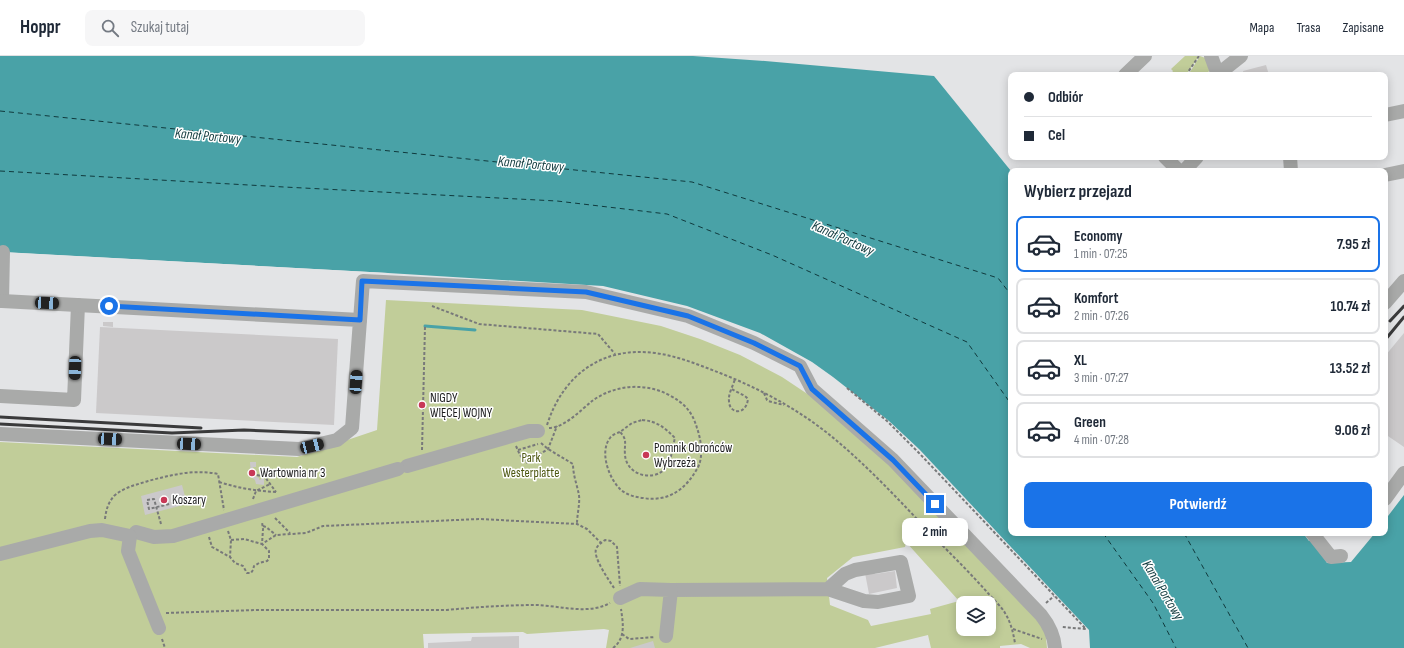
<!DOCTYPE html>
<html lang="pl">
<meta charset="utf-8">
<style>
body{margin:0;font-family:"Sofia Sans Condensed",sans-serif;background:#f6f6f7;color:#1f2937;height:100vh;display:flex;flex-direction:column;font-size:15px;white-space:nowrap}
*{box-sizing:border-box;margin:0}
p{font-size:13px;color:#747a83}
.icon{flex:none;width:22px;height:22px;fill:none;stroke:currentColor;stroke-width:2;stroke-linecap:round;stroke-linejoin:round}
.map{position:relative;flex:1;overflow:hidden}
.side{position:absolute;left:1008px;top:112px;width:380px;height:368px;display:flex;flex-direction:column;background:#fff;border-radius:8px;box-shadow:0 2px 10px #0003}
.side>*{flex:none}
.banner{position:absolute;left:1008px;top:16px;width:380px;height:88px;border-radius:8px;box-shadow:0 2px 10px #0003;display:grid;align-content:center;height:88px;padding:0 16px;background:#fff}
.controls{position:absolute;left:956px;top:540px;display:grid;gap:8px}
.controls a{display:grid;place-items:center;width:40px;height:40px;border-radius:8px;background:#fff;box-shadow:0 2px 10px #0003;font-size:20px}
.end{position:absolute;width:18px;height:18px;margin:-9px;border:5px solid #1a73e8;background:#fff;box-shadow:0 0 0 2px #fff}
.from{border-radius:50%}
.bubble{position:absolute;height:28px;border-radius:8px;background:#fff;box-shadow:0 2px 10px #0003;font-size:13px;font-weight:700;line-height:28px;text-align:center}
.car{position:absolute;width:12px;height:24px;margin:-12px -6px;border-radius:5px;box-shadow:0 0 3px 1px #0007;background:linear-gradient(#222 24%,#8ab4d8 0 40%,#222 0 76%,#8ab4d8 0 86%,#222 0)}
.banner b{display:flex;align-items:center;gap:14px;height:38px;font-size:15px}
.banner b+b{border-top:1px solid #e0e1e3}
.banner i{width:10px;height:10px;background:#1f2937}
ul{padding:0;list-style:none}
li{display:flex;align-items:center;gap:12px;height:56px;margin:0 8px 6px;padding:0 8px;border:2px solid #e0e1e3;border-radius:8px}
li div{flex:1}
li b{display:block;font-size:15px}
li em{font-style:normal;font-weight:700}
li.active{border-color:#1a73e8}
li>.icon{width:36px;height:36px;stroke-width:1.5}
h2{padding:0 16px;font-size:18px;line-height:48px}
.cta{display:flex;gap:8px;margin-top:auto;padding:8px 16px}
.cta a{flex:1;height:46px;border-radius:8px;background:#1a73e8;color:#fff;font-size:16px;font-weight:700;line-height:46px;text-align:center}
header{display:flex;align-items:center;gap:24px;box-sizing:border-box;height:56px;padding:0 20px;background:#fff;border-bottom:1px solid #e0e1e3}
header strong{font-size:19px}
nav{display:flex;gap:22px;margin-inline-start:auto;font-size:14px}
.search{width:280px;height:36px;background:#f6f6f7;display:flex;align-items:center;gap:10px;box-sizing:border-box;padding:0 14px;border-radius:8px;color:#747a83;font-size:15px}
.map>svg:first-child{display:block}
.green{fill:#c1cd99;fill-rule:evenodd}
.water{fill:#49a2a7}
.pier{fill:#e3e4e6}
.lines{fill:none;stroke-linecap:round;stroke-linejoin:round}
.stream{stroke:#49a2a7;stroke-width:3}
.ferry{stroke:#103a3d;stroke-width:1;stroke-dasharray:5 4;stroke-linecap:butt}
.building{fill:#cbc9ca}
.path{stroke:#78797a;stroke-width:2;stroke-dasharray:3 2;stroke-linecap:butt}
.minor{stroke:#a9aaa9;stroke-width:14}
.rail{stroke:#3a3a3b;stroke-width:3}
.route{stroke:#1a73e8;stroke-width:5}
.poi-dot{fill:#c83857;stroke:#fff;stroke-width:1.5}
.labels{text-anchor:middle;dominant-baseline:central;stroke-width:3;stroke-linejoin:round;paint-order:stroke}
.poi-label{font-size:13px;fill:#1d1d1e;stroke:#fff;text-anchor:start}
.park-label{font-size:13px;fill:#4c5710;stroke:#fff}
.water-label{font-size:14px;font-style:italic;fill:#103a3d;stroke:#fff}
</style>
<header>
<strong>Hoppr</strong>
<div class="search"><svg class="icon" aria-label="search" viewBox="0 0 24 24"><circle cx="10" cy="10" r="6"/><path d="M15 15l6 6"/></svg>Szukaj tutaj</div>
<nav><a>Mapa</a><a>Trasa</a><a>Zapisane</a></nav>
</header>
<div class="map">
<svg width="1404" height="592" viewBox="0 0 1404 592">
<rect width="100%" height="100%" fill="#e3e4e6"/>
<g class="green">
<path d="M1185 0H1199L1186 19H1172L1171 18 1173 15 1171 13Z"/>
<path d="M1200 0 1208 3 1209 15 1206 19H1188Z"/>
<path d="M386 244 582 254 661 270 700 283 740 299 782 321 818 345 900 418 1045 572 1047 592H1030L1021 588 1000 590V592H931L928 579 875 592H606L609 574 604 573 527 578 523 576 423 578 424 592H0V386L297 401 377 374ZM906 486 959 545 930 553 931 558 871 570 868 564 830 549 827 522 853 501 905 491ZM963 547H989V573H963Z"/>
</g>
<path class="water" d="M0 0H693L765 5 934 20 1011 115V477H1303L1309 485 1314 484 1327 507 1351 506 1375 477H1385V464L1404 439V592H1090L1089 574 919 393 889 365 833 321 812 306 760 277 687 250 603 230 388 217 0 196Z"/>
<path class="pier" d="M3 196 388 217V219L3 198Z"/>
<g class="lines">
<path class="stream" d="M425 270 475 274"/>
<g class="ferry">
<path d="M0 55 692 126 998 222 1011 239"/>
<path d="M0 115 284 131 557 145 667 158 772 199 967 286 1011 348"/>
<path d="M1103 477 1153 547 1176 592"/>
<path d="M1184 477 1248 592"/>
</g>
</g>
<g class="building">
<path d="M1266 9 1269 19H1244L1243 15Z"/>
<path d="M103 266H113V271L103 270Z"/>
<path d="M100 271 338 283 334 369 96 357Z"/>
<path d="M1404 277V391L1385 378V300Z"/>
<path d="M250 406H256V411H253L254 419 259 422V424L264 422V429L256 428 255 424 251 421Z"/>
<path d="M182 429 187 448 145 459 141 440Z"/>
<path d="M874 515 875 518 895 515 897 532 869 538 865 517Z"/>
<path d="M519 580V592H428V587L471 585 472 581Z"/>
<path d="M653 585 655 592H630Z"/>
</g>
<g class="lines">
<g class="path">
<path d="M1186 19 1199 0"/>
<path d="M432 250 479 268 598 278 615 298"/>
<path d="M847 332 887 365 919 397 1086 573 1062 571"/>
<path d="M732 333C737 337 744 338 748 343 746 360 729 358 729 345 728 338 733 330 735 323"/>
<path d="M764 337 767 344 768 345 784 349"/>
<path d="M642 364C657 365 665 372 675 382 671 396 672 415 654 419 640 422 626 413 625 399 624 388 628 384 620 376L632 367Z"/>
<path d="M547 369C563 319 602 290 655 297 678 300 699 309 720 317 758 332 794 351 826 376 864 406 900 445 933 480 951 498 970 517 987 536 993 543 1001 550 1005 557 1011 567 1013 576 1015 587"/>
<path d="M549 372C564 372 581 354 592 345 614 329 645 326 669 339 684 347 692 355 697 372 701 383 704 402 697 413 685 434 668 446 643 442 635 441 627 439 621 434 609 423 599 396 610 382 612 379 617 377 620 376"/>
<path d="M541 387 548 393 573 408C573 419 577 429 579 439 580 449 577 458 577 468"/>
<path d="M516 390 520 399 526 407 548 393 557 370"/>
<path d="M422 394 425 270"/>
<path d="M518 394 538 388"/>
<path d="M257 419 265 421 276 436"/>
<path d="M219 426C238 432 256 435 276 436"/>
<path d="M253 443 256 435 270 428"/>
<path d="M275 462 290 477"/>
<path d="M105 463C106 454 108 447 114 440 124 431 136 429 148 425 171 419 194 413 218 418L224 454"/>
<path d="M161 468 154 443 147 444 149 453 177 446"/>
<path d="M263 470 266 471 276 479"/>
<path d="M228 475 231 484 230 501"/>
<path d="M209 481 212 491 230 501 235 507 243 510 247 517H251L253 514 254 510 259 507 267 505 269 503V495L262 488 263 473 262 466"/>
<path d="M231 484 244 483 262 488 276 479 306 477 323 470 479 463 577 468 587 473 601 487"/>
<path d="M614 532C609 524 593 502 596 493 598 489 601 487 605 484L611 485 617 491 620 530"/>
<path d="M1046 547 1054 540"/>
<path d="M166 557 256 554H447C477 551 507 549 537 549 561 550 588 559 610 547"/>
<path d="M1013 573 1042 583"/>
<path d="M622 578 629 583 655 581"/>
<path d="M162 583 165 592"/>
<path d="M613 592C626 582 623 567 621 553"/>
</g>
<g class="minor">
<path d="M1211 0 1218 19"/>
<path d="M1125 19 1145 0"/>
<path d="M1217 19 1241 0"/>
<path d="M1385 59 1404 55"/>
<path d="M1165 101 1179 115"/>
<path d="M1290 101 1291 115"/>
<path d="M1184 115 1197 101"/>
<path d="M1385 119 1404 115"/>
<path d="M0 244 2 245 3 196"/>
<path d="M1385 247 1404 225"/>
<path d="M360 264 363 225 586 236 688 260 754 287 800 310 812 333 893 404 1041 559C1049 569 1054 579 1055 592"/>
<path d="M0 340 74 344 78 249"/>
<path d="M0 378 299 393 337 384 352 372 360 264 2 245"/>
<path d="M407 410 529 375H538"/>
<path d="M1385 443 1404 417"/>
<path d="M136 476 154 481 173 480 398 413"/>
<path d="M1312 477 1331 501 1341 500"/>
<path d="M0 498 90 475 102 474 130 480 128 495 159 572"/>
<path d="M671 534 828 533 864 545 878 546 909 540 901 506 855 514 845 518 828 533"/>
<path d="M620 542 640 533 671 534 666 580"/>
</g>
<g class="rail">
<path d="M1390 265 1404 250"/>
<path d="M1385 284 1404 261"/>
<path d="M0 361 201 372"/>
<path d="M0 368 172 377 244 374 319 377"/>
</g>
</g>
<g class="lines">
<path class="route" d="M109 250 360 264 362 225 586 236 688 260 754 287 800 310 812 333 893 404 935 448"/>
</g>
<g class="poi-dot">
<circle cx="422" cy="349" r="4"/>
<circle cx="646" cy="399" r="4"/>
<circle cx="252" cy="417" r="4"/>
<circle cx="164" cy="444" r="4"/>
</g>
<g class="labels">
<g class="poi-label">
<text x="430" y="342">NIGDY<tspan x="430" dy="15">WIĘCEJ WOJNY</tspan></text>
<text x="654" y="392">Pomnik Obrońców<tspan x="654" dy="15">Wybrzeża</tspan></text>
<text x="260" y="417">Wartownia nr 3</text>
<text x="172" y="444">Koszary</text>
</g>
<g class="park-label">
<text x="531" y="402">Park<tspan x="531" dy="15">Westerplatte</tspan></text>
</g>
<g class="water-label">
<text transform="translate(208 80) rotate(5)">Kanał Portowy</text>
<text transform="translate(531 108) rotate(5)">Kanał Portowy</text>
<text transform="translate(843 182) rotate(24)">Kanał Portowy</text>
<text transform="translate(1163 534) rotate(59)">Kanał Portowy</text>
</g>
</g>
</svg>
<div class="controls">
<a><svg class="icon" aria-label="layers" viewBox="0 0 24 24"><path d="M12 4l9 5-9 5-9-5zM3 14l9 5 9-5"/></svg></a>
</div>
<i class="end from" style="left:109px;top:250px"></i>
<i class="end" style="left:935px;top:448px"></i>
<div class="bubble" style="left:902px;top:462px;width:66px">2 min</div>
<i class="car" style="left:47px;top:247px;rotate:93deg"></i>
<i class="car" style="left:75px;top:312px;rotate:182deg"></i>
<i class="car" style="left:356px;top:326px;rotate:4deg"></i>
<i class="car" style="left:110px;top:383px;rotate:93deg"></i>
<i class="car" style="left:189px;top:388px;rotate:93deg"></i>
<i class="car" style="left:312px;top:390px;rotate:76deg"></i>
<div class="banner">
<b><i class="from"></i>Odbiór</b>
<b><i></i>Cel</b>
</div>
<section class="side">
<h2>Wybierz przejazd</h2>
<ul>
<li class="active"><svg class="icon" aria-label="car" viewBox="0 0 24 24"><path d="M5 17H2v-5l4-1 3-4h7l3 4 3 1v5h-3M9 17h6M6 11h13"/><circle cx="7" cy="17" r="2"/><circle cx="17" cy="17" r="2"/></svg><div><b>Economy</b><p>1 min · 07:25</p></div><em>7.95 zł</em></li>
<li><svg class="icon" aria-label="car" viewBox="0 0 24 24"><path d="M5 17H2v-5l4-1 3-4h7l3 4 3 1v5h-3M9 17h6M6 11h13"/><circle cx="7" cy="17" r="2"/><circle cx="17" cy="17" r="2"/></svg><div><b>Komfort</b><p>2 min · 07:26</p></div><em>10.74 zł</em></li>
<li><svg class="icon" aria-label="car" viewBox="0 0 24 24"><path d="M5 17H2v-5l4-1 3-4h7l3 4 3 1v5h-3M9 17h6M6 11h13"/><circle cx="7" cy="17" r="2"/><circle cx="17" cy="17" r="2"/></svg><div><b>XL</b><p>3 min · 07:27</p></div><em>13.52 zł</em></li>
<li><svg class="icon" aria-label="car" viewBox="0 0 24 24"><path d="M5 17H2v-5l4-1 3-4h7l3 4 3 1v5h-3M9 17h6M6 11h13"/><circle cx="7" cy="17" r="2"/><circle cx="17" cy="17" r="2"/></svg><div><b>Green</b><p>4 min · 07:28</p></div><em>9.06 zł</em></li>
</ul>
<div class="cta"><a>Potwierdź</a></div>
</section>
</div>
